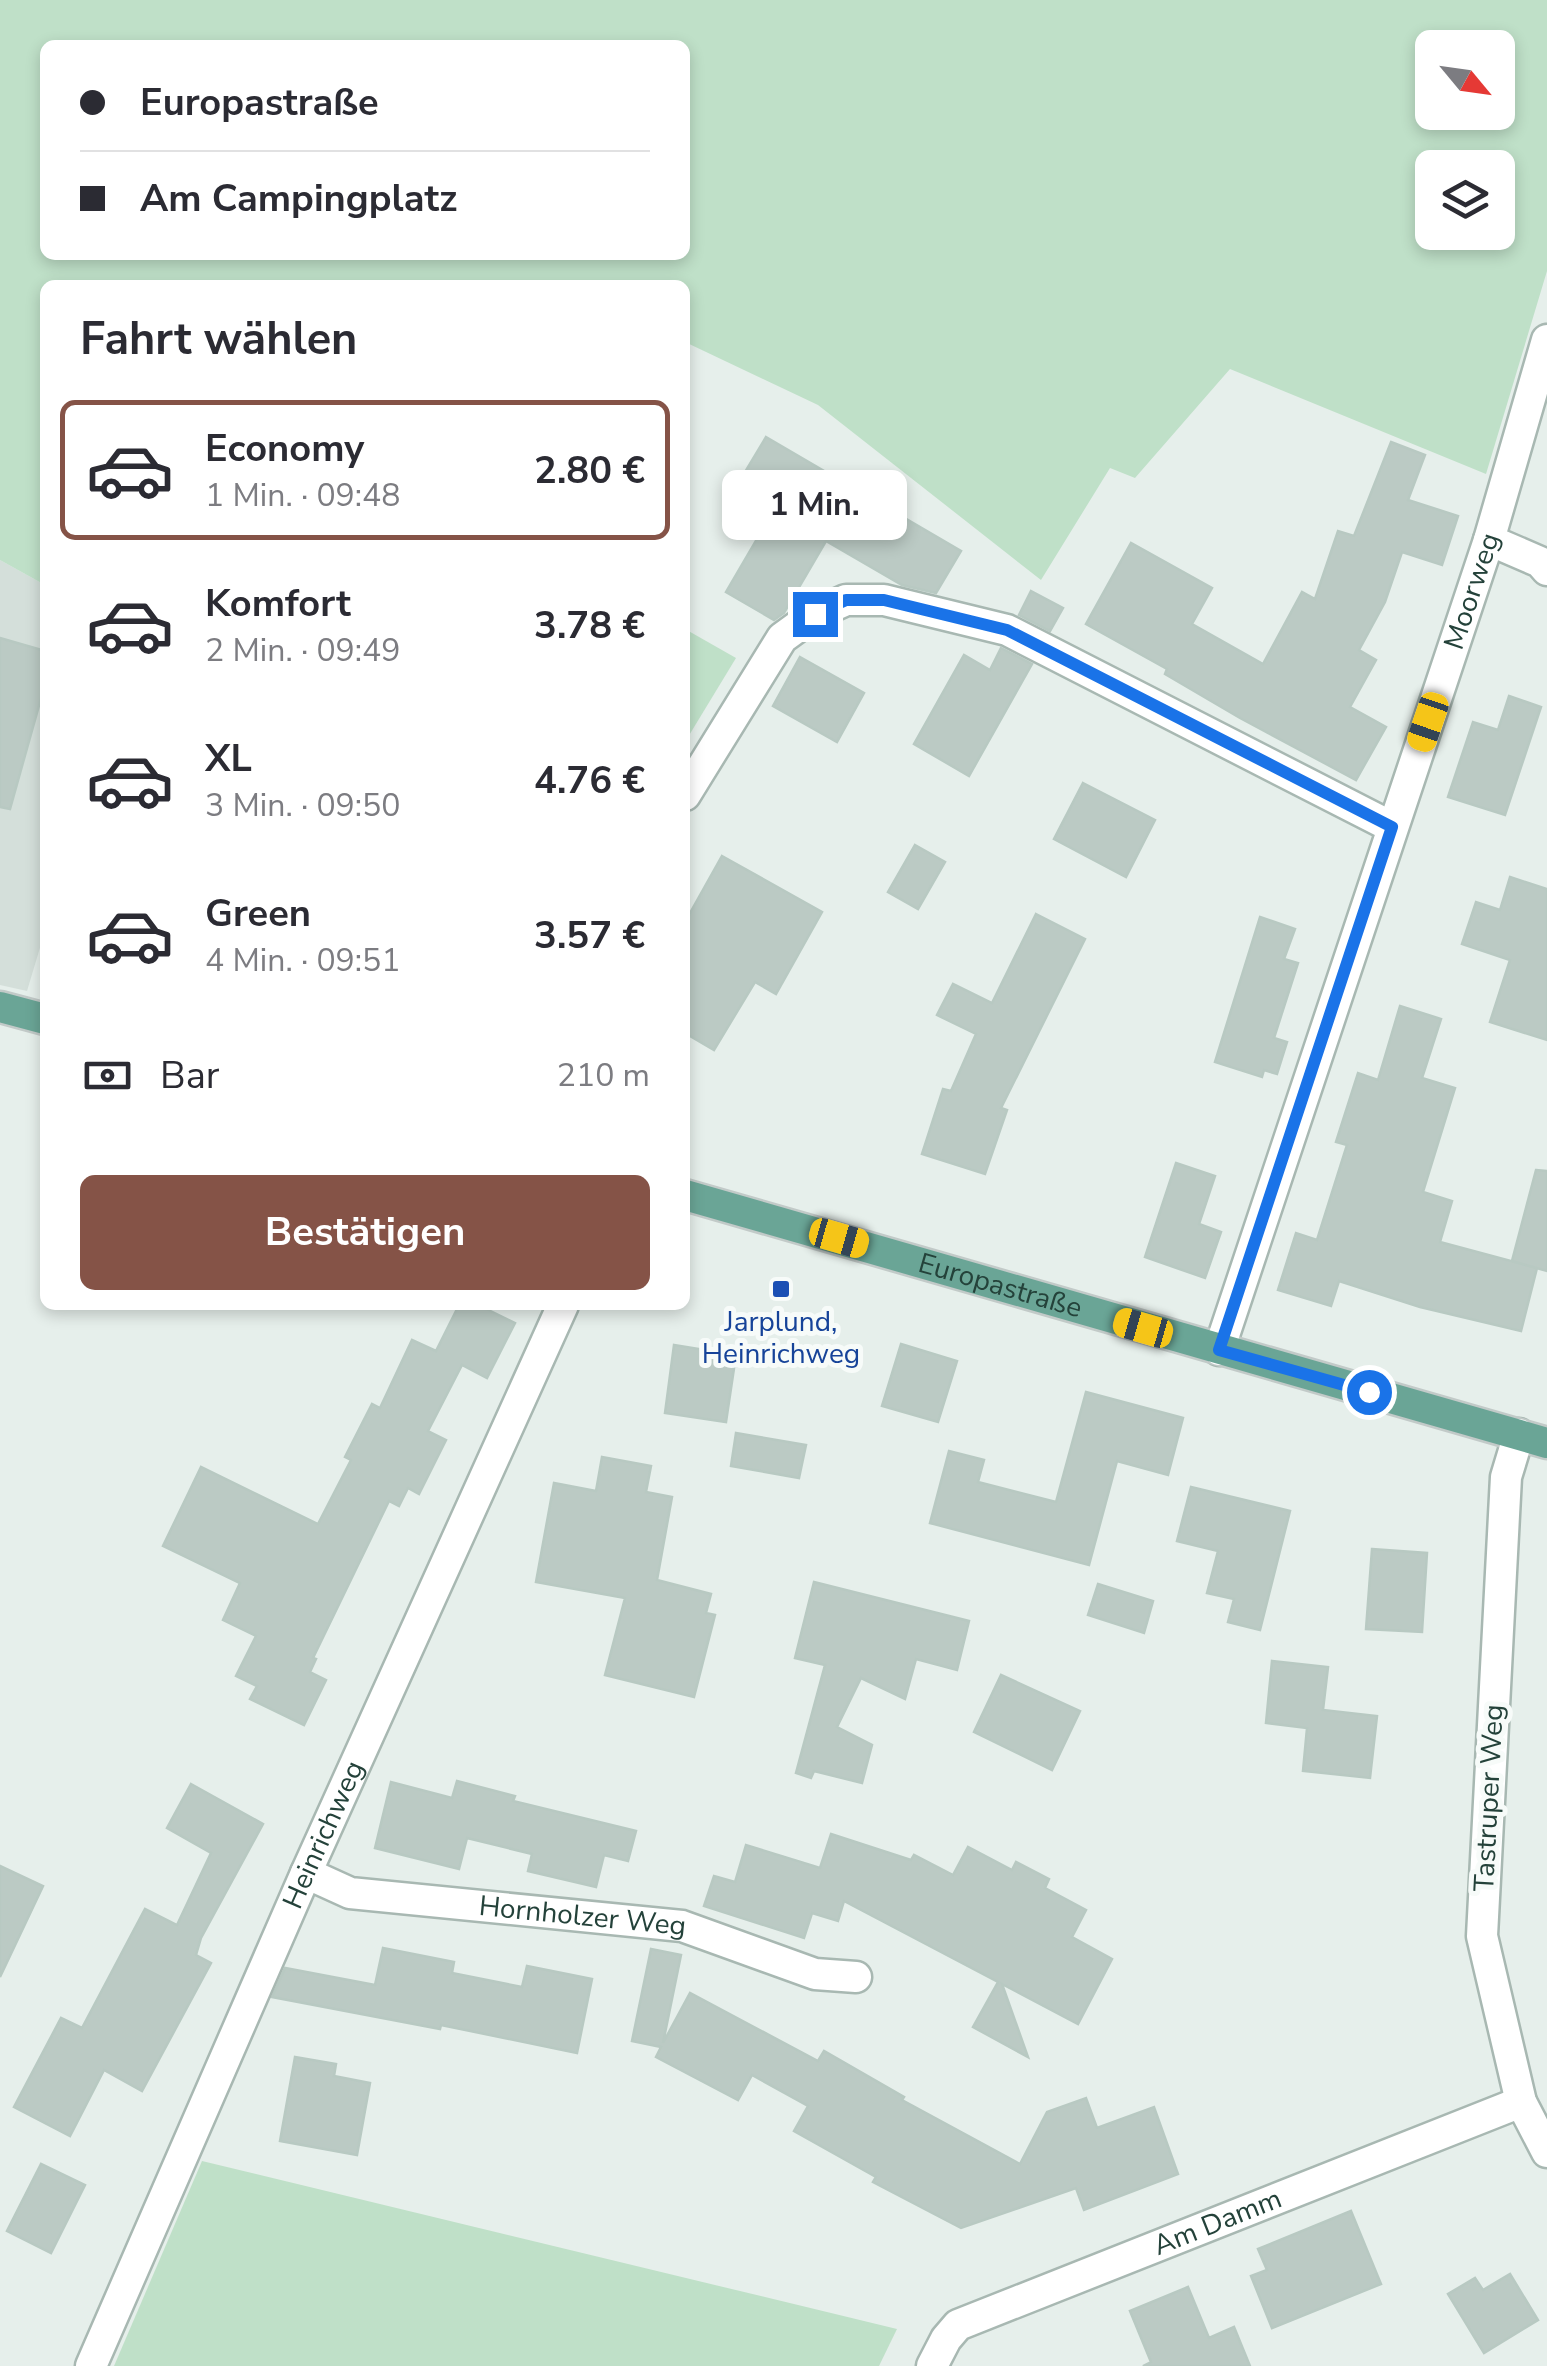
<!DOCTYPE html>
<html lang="de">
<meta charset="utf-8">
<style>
body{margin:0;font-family:"Nunito Sans",sans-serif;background:#f2f2f3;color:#2b2b33;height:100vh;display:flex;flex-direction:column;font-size:38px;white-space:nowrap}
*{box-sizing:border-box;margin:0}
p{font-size:32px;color:#7c7c81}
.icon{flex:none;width:55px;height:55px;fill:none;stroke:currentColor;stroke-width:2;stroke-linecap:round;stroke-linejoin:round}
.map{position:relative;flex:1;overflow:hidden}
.details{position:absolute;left:40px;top:280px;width:650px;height:1030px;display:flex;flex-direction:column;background:#fff;border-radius:15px;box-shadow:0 5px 15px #0003}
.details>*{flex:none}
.banner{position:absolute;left:40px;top:40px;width:650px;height:220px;border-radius:15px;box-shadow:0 5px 15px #0003;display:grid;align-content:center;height:220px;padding:0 40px;background:#fff}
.needle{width:65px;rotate:119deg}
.controls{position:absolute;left:1415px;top:30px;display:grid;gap:20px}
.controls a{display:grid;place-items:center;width:100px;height:100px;border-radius:15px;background:#fff;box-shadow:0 5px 15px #0003;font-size:50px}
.end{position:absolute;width:45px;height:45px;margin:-22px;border:12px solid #1a73e8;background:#fff;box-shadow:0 0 0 5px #fff}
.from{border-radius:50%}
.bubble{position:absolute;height:70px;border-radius:15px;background:#fff;box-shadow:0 5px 15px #0003;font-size:32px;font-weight:700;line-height:70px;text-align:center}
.car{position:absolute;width:30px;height:60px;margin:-30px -15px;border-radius:12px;box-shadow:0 0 8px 2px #0007;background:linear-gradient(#f5c518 24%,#345 0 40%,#f5c518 0 76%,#345 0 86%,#f5c518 0)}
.banner b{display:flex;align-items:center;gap:35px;height:95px;font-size:38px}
.banner b+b{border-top:2px solid #e1e1e2}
.banner i{width:25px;height:25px;background:#2b2b33}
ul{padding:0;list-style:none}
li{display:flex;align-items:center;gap:30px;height:140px;margin:0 20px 15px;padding:0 20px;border:5px solid transparent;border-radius:15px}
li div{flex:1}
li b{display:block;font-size:38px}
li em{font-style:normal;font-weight:700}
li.selected{border-color:#855347}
li>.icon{width:90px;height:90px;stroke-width:1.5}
h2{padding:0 40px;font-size:45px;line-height:120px}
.pay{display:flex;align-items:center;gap:25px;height:110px;padding:0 40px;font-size:38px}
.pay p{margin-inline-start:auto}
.cta{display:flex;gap:20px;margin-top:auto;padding:20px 40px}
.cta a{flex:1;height:115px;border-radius:15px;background:#855347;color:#fff;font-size:40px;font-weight:700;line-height:115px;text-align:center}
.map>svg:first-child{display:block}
.built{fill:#d4dfda}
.green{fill:#bfe0c8;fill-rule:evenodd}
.building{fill:#bbcac4;stroke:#b8c9c2;stroke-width:2.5}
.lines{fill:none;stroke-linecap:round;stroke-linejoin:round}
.minor-casing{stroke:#a8b8b2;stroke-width:35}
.major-casing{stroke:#c2cac8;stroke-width:35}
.minor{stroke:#fff;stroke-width:30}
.major{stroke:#6aa596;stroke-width:30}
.route{stroke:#1a73e8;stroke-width:12}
.transit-dot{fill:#1a4fb4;stroke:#f7fbf9;stroke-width:4}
.labels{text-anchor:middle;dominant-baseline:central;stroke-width:10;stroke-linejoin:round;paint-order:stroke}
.street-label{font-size:28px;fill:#24423a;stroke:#f7fbf9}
.transit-label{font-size:28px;fill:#164399;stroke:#f7fbf9}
</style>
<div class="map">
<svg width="1547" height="2366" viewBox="0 0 1547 2366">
<rect width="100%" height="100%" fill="#e6efeb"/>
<path class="built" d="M0 560 45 585V931L27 991 0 985Z"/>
<g class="green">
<path d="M0 0H1547V271L1486 474 1230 369 1135 478 1110 468 1041 580 818 405 685 342V285H45V585L0 560ZM45 45H685V255H45ZM1432 48H1498V112H1432ZM1432 168H1498V232H1432Z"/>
<path d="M685 629 736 658 685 742Z"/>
<path d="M202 2161 897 2329 879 2366H114Z"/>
</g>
<g class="building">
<path d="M766 437 961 551 936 593 902 585 826 541 784 613 774 620 726 592 774 510 736 487Z"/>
<path d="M1391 442 1425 455 1408 500 1458 516 1442 565 1402 552 1385 602 1359 650 1376 660 1350 707 1386 727 1356 780 1240 718 1165 674 1167 669 1086 624 1131 543 1212 588 1192 624 1263 664 1302 592 1315 599 1338 531 1354 536Z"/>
<path d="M1031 591 1063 608 1050 631 1019 615Z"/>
<path d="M0 638 45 651V684L10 809 0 807Z"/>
<path d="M1001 648 1032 664 969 776 914 744 964 655 990 670Z"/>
<path d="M800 657 864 693 837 742 773 706Z"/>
<path d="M1509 696 1541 707 1505 815 1448 797 1473 722 1498 730Z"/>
<path d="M1083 783 1155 820 1126 877 1054 839Z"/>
<path d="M915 845 945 862 918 909 888 892Z"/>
<path d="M722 856 822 912 776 994 755 982 714 1050 685 1033V922Z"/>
<path d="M1510 877 1547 889V1040L1490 1022 1510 960 1462 944 1476 902 1500 910Z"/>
<path d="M1036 914 1085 939 1001 1108 1007 1110 985 1174 922 1154 943 1089 951 1091 976 1034 937 1015 953 984 992 1003Z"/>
<path d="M1260 917 1295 929 1284 959 1298 963 1274 1038 1287 1042 1277 1074 1264 1070 1262 1077 1215 1062Z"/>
<path d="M1400 1006 1441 1019 1422 1078 1455 1088 1423 1192 1452 1201 1440 1242 1537 1268 1521 1331 1420 1307 1339 1281 1331 1306 1278 1290 1296 1233 1317 1240 1347 1145 1336 1142 1358 1073 1378 1080Z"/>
<path d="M1176 1163 1215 1176 1199 1224 1221 1232 1205 1278 1145 1257Z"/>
<path d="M1536 1170 1547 1171V1271L1512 1261Z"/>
<path d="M459 1305H478L515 1323 487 1378 462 1365 428 1431 446 1440 419 1494 408 1488 399 1506 389 1501 313 1658 316 1659 310 1672 326 1680 304 1725 250 1699 257 1686 236 1676 256 1636 223 1620 240 1583 163 1546 201 1467 318 1524 351 1460 345 1457 372 1404 380 1408 412 1340 436 1351Z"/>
<path d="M901 1344 957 1361 938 1422 882 1406Z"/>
<path d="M674 1345 736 1355 726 1422 665 1413Z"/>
<path d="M1086 1392 1183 1418 1168 1475 1117 1461 1089 1565 930 1523 949 1451 984 1460 978 1482 1056 1502Z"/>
<path d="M736 1433 806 1445 799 1478 731 1466Z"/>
<path d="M602 1457 651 1466 646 1492 672 1497 657 1580 711 1594 706 1613 715 1615 694 1697 605 1675 625 1598 536 1582 554 1483 596 1491Z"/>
<path d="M1191 1487 1290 1511 1260 1630 1228 1622 1234 1599 1207 1593 1218 1551 1177 1541Z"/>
<path d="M1372 1549 1427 1553 1422 1632 1366 1629Z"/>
<path d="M814 1582 969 1621 957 1670 916 1659 905 1699 861 1678 837 1727 872 1745 862 1783 814 1771 811 1778 796 1773 825 1665 795 1658Z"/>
<path d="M1098 1584 1153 1601 1144 1633 1088 1615Z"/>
<path d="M1272 1661 1328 1667 1323 1710 1377 1716 1370 1778 1303 1771 1307 1728 1266 1723Z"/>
<path d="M1001 1675 1080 1711 1052 1770 974 1732Z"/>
<path d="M457 1781 515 1796 513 1801 636 1831 628 1861 604 1855 596 1887 528 1871 532 1854 467 1838 459 1869 375 1848 391 1782 452 1798Z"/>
<path d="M191 1784 263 1824 201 1938 196 1955 211 1963 142 2091 104 2070 70 2136 14 2107 61 2018 82 2028 145 1909 177 1925 211 1853 167 1828Z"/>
<path d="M831 1834 911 1860 914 1855 953 1875 968 1847 1012 1870 1016 1862 1049 1879 1045 1888 1086 1910 1072 1937 1112 1959 1078 2024 1002 1984 1028 2057 973 2027 998 1982 844 1901 838 1921 812 1913 804 1938 704 1906 714 1876 735 1882 746 1845 820 1868Z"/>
<path d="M0 1866 43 1886 0 1977Z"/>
<path d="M383 1948 454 1962 452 1973 522 1987 527 1966 592 1979 577 2053 441 2025 440 2029 272 1997 285 1968 375 1985Z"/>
<path d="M651 1949 681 1955 663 2043 690 1993 818 2061 824 2051 904 2097 902 2100 1020 2164 1047 2112 1086 2098 1097 2128 1154 2107 1178 2174 1084 2210 1076 2188 961 2228 873 2182 876 2177 794 2131 808 2106 752 2075 738 2100 656 2057 661 2047 632 2041Z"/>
<path d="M295 2057 336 2064 334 2076 370 2083 357 2155 280 2141Z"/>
<path d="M41 2164 85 2185 51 2253 7 2231Z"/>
<path d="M1351 2211 1381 2284 1272 2328 1251 2276 1267 2270 1258 2249Z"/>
<path d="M1510 2274 1538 2320 1484 2353 1448 2294 1475 2278 1483 2290Z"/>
<path d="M1188 2287 1209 2338 1234 2327 1250 2366H1143L1151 2362 1130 2311Z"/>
</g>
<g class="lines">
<defs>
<g id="minor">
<path d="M1489 540 1540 562 1547 570"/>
<path d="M685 795 782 638 815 614 846 600H884L1007 630 1392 827"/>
<path id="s1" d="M1219 1350 1489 540 1547 340"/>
<path d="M1519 1434 1506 1477 1482 1936 1521 2102 1547 2152"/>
<path id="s2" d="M306 1873 350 1893 682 1926 815 1974 856 1977"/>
<path id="s3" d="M91 2366 306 1873 563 1305"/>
<path id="s4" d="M932 2366 946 2339 958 2325 1521 2102"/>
</g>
<g id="major">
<path d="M0 1007 45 1019"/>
<path id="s5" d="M685 1195 1547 1443"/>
</g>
</defs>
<use href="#minor" class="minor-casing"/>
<use href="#major" class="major-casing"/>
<use href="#minor" class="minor"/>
<use href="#major" class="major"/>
</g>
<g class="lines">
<path class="route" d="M815 614 846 600H884L1007 630 1392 827 1219 1350 1369 1392"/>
</g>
<rect class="transit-dot" x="771" y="1279" width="20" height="20" rx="5"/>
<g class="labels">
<g class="street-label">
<text stroke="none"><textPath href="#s1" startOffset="800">Moorweg</textPath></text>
<text stroke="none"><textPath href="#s5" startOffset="328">Europastraße</textPath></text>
<text transform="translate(1489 1798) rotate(-87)">Tastruper Weg</text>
<text stroke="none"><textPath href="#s3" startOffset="580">Heinrichweg</textPath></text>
<text stroke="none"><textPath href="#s2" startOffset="282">Hornholzer Weg</textPath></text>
<text stroke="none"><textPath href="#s4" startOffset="328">Am Damm</textPath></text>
</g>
<g class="transit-label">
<text x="781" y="1322">Jarplund,<tspan x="781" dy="32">Heinrichweg</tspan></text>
</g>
</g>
</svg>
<div class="controls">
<a><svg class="needle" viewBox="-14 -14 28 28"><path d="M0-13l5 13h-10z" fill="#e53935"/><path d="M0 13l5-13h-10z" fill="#7c7c81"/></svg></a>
<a><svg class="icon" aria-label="layers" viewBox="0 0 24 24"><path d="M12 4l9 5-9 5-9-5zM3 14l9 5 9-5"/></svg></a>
</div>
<i class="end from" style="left:1369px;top:1392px"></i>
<i class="end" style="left:815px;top:614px"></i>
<div class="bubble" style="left:722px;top:470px;width:185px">1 Min.</div>
<i class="car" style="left:1428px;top:722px;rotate:199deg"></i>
<i class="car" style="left:839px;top:1238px;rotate:106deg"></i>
<i class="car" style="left:1143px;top:1328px;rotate:286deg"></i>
<div class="banner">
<b><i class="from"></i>Europastraße</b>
<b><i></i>Am Campingplatz</b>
</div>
<section class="details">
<h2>Fahrt wählen</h2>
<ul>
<li class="selected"><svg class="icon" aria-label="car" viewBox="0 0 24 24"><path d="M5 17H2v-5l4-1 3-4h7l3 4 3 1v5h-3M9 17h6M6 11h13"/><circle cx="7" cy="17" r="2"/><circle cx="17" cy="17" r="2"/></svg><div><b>Economy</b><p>1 Min. · 09:48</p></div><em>2.80 €</em></li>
<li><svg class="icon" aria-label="car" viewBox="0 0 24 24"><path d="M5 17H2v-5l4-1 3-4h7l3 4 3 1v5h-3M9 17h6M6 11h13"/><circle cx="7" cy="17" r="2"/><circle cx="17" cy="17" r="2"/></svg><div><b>Komfort</b><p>2 Min. · 09:49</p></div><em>3.78 €</em></li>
<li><svg class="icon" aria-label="car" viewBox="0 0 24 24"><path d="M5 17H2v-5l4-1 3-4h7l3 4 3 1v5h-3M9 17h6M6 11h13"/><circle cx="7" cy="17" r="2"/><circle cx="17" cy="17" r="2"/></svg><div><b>XL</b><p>3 Min. · 09:50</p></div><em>4.76 €</em></li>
<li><svg class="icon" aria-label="car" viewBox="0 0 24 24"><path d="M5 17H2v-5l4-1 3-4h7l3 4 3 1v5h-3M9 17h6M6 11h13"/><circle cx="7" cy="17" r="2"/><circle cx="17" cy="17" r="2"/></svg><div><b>Green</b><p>4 Min. · 09:51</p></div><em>3.57 €</em></li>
</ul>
<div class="pay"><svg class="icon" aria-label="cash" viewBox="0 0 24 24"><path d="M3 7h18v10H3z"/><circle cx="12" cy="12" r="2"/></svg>Bar<p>210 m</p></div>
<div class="cta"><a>Bestätigen</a></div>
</section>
</div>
